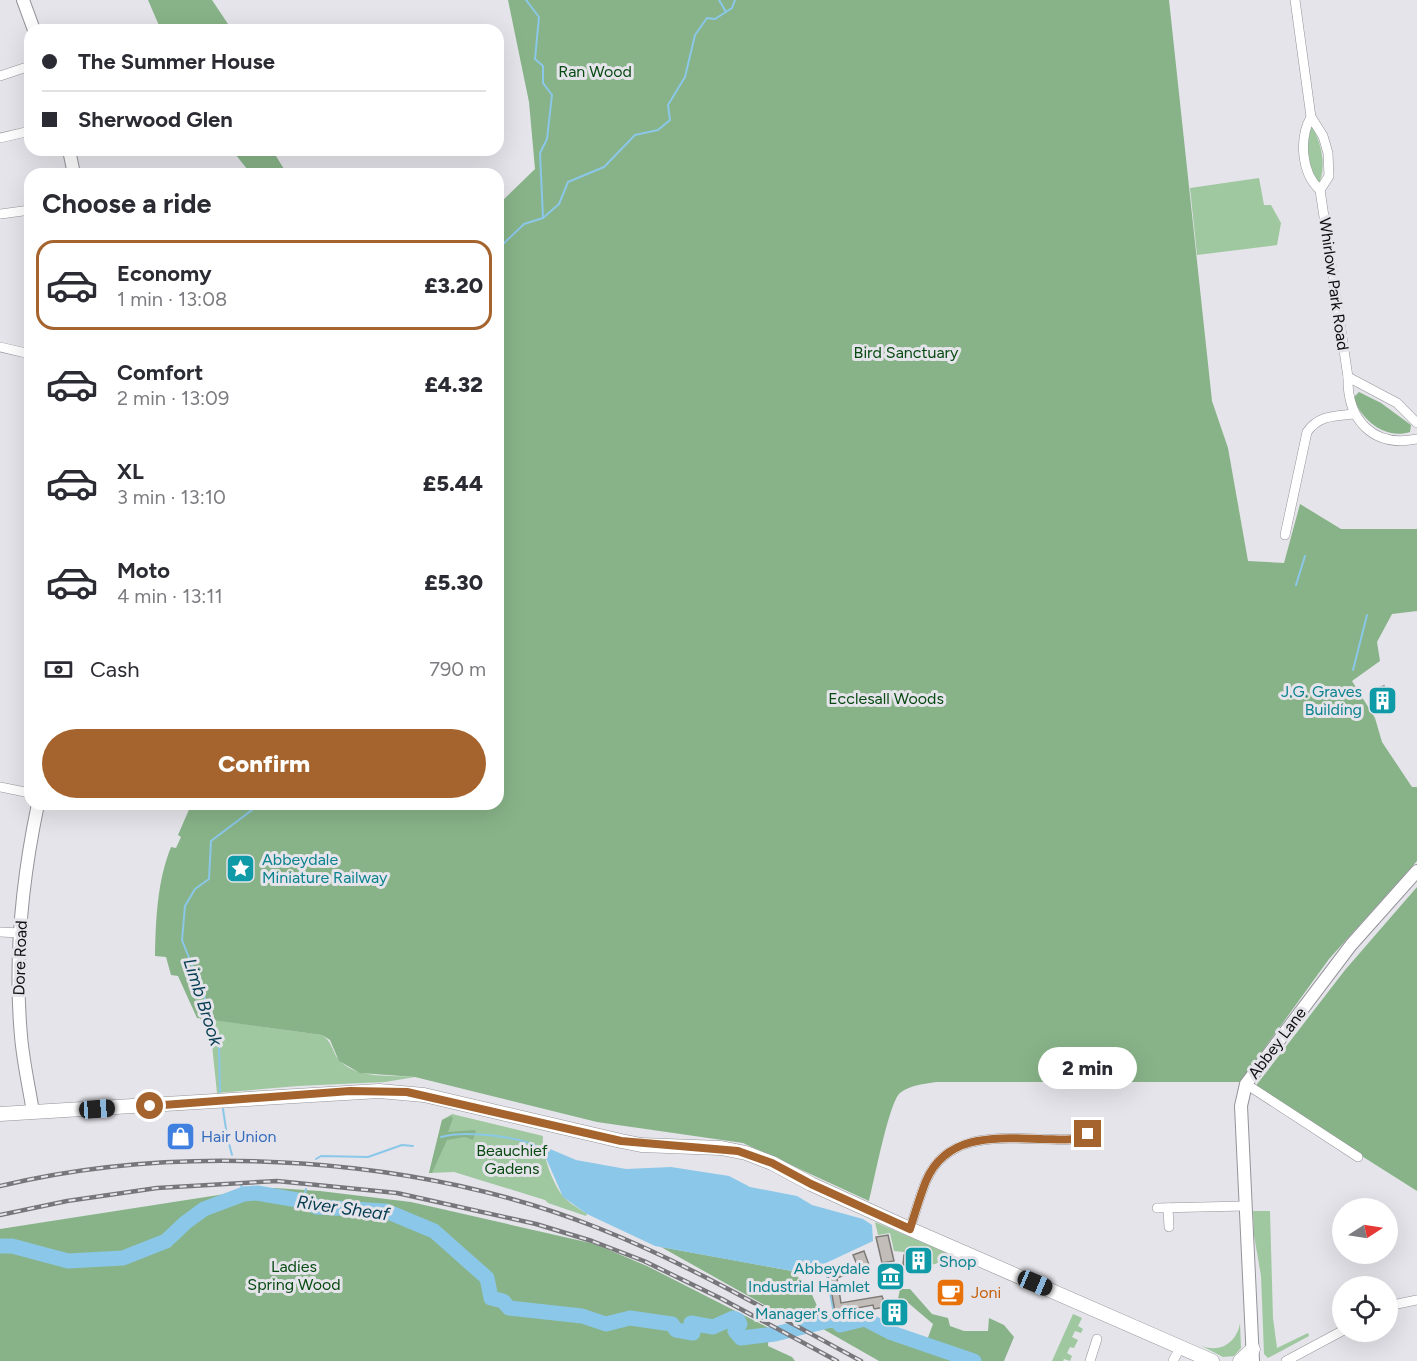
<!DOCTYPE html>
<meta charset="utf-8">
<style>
body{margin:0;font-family:Figtree,sans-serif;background:#f2f2f3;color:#2b2b33;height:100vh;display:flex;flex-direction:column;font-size:22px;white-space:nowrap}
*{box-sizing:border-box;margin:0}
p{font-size:20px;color:#7c7c81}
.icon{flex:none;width:33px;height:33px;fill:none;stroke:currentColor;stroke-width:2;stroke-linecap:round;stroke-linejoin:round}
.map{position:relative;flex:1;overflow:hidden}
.sheet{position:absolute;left:24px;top:168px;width:480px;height:642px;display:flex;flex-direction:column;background:#fff;border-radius:18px;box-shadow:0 6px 24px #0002}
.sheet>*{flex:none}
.guide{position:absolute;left:24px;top:24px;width:480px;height:132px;border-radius:18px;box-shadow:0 6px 24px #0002;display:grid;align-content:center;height:132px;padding:0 18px;background:#fff}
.needle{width:39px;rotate:78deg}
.controls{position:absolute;left:1332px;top:1198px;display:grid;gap:12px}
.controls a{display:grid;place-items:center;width:66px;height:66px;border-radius:50%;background:#fff;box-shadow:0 6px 24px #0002;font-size:30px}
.end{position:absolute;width:27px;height:27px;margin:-14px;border:8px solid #a5642e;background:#fff;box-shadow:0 0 0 3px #fff}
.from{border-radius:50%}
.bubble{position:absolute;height:42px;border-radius:21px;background:#fff;box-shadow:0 6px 24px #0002;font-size:20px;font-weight:800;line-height:42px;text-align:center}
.car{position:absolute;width:18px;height:36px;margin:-18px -9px;border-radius:8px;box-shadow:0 0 4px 2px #0007;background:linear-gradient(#222 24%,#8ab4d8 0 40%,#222 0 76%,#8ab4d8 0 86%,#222 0)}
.guide b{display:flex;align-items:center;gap:21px;height:57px;font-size:22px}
.guide b+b{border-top:2px solid #e1e1e2}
.guide i{width:15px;height:15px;background:#2b2b33}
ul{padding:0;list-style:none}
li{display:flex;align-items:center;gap:18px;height:90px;margin:0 12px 9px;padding:0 6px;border:3px solid transparent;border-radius:18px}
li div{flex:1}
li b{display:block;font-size:22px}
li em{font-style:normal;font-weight:800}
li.selected{border-color:#a5642e}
li>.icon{width:54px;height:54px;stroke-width:1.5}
h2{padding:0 18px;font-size:27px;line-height:72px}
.pay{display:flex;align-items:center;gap:15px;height:66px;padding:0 18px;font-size:22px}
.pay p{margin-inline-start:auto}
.action{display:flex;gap:12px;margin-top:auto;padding:12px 18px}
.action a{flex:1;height:69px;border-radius:36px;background:#a5642e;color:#fff;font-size:24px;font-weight:800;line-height:69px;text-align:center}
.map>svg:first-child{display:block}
.green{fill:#a0c8a0}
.forest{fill:#88b388}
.water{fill:#8bc7e8}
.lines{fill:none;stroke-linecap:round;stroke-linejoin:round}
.stream{stroke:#8bc7e8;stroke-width:2}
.river{stroke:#8bc7e8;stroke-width:15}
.building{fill:#c2bdb9;stroke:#7e7a76;stroke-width:1.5}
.street-casing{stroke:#939499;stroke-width:10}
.secondary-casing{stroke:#939499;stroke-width:14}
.primary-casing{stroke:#939499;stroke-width:15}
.street{stroke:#fff;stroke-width:9}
.secondary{stroke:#fff;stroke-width:12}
.primary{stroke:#fff;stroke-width:14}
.rail-casing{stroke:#77777b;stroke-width:4.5}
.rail{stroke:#e4e4ea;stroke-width:2;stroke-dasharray:7;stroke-linecap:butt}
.route{stroke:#a5642e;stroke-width:8}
.labels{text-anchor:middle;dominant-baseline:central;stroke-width:6;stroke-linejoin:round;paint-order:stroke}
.park-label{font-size:16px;fill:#084a12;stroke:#e4e4ea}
.street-label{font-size:16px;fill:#0f0f11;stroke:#e4e4ea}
.culture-label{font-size:16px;fill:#0d838f;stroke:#e4e4ea;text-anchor:end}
.shop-label{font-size:16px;fill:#366cbe;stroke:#e4e4ea;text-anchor:start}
.food-label{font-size:16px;fill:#c56008;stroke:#e4e4ea;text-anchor:start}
.water-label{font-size:18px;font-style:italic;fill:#063c52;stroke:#e4e4ea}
</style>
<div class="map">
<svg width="1417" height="1361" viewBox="0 0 1417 1361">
<rect width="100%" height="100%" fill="#e4e4ea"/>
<g class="green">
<path d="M1311 125C1321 141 1327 166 1319 183L1315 182 1307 154 1309 126Z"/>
<path d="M1259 178 1264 205H1271L1281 223 1277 245 1197 255 1190 188Z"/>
<path d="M200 1018 322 1035C334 1043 332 1054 341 1062 359 1079 391 1075 415 1077L385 1082 298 1086 217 1093 212 1045Z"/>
<path d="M452 1114 543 1136C541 1152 553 1186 564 1197 570 1204 580 1209 587 1214L586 1216 548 1203 545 1200 454 1172 429 1173 442 1120Z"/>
<path d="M1253 1211H1270L1273 1318 1277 1348 1308 1333 1309 1336 1268 1358 1264 1354 1261 1276 1254 1235Z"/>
<path d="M875 1222 947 1253 948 1261 930 1265 926 1262V1257L914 1256 915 1250 909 1249 908 1255H904V1252L894 1251 890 1233 878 1235Z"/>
<path d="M1073 1314 1082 1318 1078 1326 1083 1329 1081 1333 1075 1331 1072 1337 1078 1340 1074 1348 1070 1347 1067 1353 1072 1356 1070 1361 1064 1359 1063 1361H1052Z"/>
<path d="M1240 1323 1241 1348 1234 1356 1223 1357 1200 1345C1219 1354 1237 1343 1240 1323Z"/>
</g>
<g class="forest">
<path d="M148 0H212L232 30H161Z"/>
<path d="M508 0H1169L1212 401 1228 448 1248 561 1284 563 1300 504 1341 529H1417V611L1392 614 1377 642 1380 661 1352 681 1375 718 1382 742 1412 787H1417V861L1329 959 1240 1082H936C924 1084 910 1085 900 1093 889 1102 874 1182 869 1201L743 1143 597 1122 415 1077 360 1073 339 1061 330 1040 322 1035 197 1018 178 976 171 975 166 957 155 956C156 919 157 882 171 847L176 848 181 837 178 835 191 805 196 808 198 804H498V205L535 169 529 102Z"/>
<path d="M232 150H277L276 156 287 174H251Z"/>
<path d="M1359 392 1381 403 1411 425 1410 432C1385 440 1362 420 1353 398Z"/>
<path d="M1417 887V1191L1254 1088 1345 970Z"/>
<path d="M451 1116 453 1118 448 1132 474 1130 476 1131 473 1140 465 1137 447 1140 432 1173H429L442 1120Z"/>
<path d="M275 1188 320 1191 411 1202 595 1244 647 1266 769 1328 768 1346 792 1357 795 1361H0V1229L225 1194 243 1189Z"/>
<path d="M661 1247 792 1271 810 1290 817 1306 829 1312H860L890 1332 926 1343 933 1324 906 1301 898 1299 900 1289H910L932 1314 948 1318 950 1326 964 1331H988L989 1318 1004 1325 1014 1337 1004 1361H879L823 1329 809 1330Z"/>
</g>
<path class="water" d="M542 1149H550L576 1160 626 1169 671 1167 729 1176 750 1187 797 1196 812 1205 863 1219 872 1225 873 1241 826 1263 792 1271 655 1246 587 1214 563 1197Z"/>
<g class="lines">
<g class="stream">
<path d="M526 0 539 17 535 59 543 66V83L552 95 547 139 540 153 543 218"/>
<path d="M719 0 726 12"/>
<path d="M498 249 524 224 543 218 559 204 568 182 604 167 635 135 658 130 670 120 668 105 685 77 695 35 707 18 715 19 732 8 735 0"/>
<path d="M1296 585 1305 556"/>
<path d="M1353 670 1367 615"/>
<path d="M220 1092 219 1046 201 1007 206 1001 182 940 185 906 195 889 209 879 211 841 260 804"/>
<path d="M223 1109 227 1136 232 1155"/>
<path d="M441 1137C464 1130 522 1136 542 1149"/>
<path d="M316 1159 321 1156 368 1157 402 1145 413 1146"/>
<path d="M241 1185 244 1194"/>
<path d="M303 1201 306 1189"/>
<path d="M827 1277 835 1319"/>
</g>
<path class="river" d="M0 1246H12L68 1261 123 1258 166 1241 185 1223 204 1209 244 1194 257 1193 303 1201 317 1207 386 1211 434 1231 487 1278 491 1298 503 1301 509 1308 582 1316 606 1324 630 1318 672 1324 676 1330 693 1333 691 1323 713 1327 733 1318 738 1320 740 1324 735 1331 741 1338 775 1334 835 1319 840 1325 865 1319 892 1333 974 1361"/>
</g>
<g class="building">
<path d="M1384 686 1387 692 1390 691 1394 707 1380 712 1373 690Z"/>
<path d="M888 1235 894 1261 882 1263 876 1237Z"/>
<path d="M909 1249 915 1250 914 1256 922 1257 921 1266 903 1265 904 1255H908Z"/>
<path d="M864 1251 869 1265 859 1269 853 1255Z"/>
<path d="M844 1266 847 1274 837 1278 841 1303 882 1296 886 1307 874 1309 873 1305 835 1312 828 1272Z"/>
</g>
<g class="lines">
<defs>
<g id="street">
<path d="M1295 0 1311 117 1323 136 1328 153 1329 176 1320 190C1301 173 1299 138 1311 117"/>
<path d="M0 76 30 66"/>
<path d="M0 138 30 131"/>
<path d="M1320 190 1348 377C1347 420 1373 448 1417 439"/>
<path d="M1 214 30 210"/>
<path d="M0 347 30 354"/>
<path d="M1348 377 1397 403 1417 423"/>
<path d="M1285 535 1307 432C1319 415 1335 416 1354 414"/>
<path d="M0 787 30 793"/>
<path d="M0 932 20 933"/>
<path d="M1246 1084 1358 1157"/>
<path d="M1157 1208 1245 1206"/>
<path d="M1168 1208 1169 1227"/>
<path d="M910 1229C915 1213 920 1196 926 1181 947 1132 999 1138 1043 1139 1058 1139 1075 1142 1088 1134"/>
<path d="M1388 1306 1417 1300"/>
<path d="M1090 1361 1097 1339"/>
<path d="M1173 1361 1180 1348"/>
<path d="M1286 1361 1342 1331"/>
</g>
<g id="secondary">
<path d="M23 0 34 30"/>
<path d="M69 150 74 174"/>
<path d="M33 1112C29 1087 23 1061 21 1036 14 958 22 880 38 804"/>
<path d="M1253 1361 1241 1106 1246 1084 1351 945 1417 871"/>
</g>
<g id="primary">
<path d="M0 1114 379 1091 424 1095 621 1141 641 1145 721 1148 746 1153 772 1163 811 1184 910 1229 1212 1361"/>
<path d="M1240 1361 1253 1349"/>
</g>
</defs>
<use href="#street" class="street-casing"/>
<use href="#secondary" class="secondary-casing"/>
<use href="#primary" class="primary-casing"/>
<use href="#street" class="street"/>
<use href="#secondary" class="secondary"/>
<use href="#primary" class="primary"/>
<defs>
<g id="rail">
<path d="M0 1186C187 1141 419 1157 598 1228 689 1264 775 1315 861 1361"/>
<path d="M0 1215 67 1201 157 1188 277 1181 397 1193 536 1224 592 1241 644 1261 722 1299 837 1361"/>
</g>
</defs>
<use href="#rail" class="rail-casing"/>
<use href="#rail" class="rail"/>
</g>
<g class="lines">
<path class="route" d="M150 1106 350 1091 407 1092 621 1141 738 1151 772 1163 811 1184 910 1229C915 1213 920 1196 926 1181 947 1132 999 1138 1043 1139 1058 1139 1074 1142 1088 1134"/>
</g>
<defs>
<symbol id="building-square" viewBox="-11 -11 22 22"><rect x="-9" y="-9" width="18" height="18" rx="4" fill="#0f9aa8" stroke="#e4e4ea"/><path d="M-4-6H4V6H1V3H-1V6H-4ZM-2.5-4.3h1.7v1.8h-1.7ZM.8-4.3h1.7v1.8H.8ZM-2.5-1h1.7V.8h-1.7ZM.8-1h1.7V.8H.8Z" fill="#fff"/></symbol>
<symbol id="sight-square" viewBox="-11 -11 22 22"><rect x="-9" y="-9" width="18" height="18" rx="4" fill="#0f9aa8" stroke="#e4e4ea"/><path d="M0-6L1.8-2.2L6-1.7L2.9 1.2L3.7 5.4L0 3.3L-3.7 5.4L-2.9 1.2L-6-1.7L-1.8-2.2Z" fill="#fff"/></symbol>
<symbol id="shop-square" viewBox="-11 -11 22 22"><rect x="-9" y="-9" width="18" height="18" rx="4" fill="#3f7fe0" stroke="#e4e4ea"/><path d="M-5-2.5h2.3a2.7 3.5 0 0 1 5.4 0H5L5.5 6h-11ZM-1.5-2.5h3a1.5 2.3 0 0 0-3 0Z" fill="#fff"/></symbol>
<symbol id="museum-square" viewBox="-11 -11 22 22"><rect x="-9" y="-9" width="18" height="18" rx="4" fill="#0f9aa8" stroke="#e4e4ea"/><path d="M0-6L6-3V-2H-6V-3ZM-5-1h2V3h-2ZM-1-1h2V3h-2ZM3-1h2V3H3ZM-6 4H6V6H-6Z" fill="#fff"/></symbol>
<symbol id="cafe-square" viewBox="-11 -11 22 22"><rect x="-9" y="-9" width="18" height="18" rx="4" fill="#e8710a" stroke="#e4e4ea"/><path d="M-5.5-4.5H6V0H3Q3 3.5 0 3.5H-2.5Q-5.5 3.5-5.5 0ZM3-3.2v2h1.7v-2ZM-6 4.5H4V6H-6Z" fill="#fff"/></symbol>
</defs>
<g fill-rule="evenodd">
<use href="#building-square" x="1366" y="684" width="33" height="33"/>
<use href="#sight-square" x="224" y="852" width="33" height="33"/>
<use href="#shop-square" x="164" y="1120" width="33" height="33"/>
<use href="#building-square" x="902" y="1244" width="33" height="33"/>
<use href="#museum-square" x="874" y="1260" width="33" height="33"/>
<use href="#cafe-square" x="934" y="1276" width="33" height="33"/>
<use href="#building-square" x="878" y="1296" width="33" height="33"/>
</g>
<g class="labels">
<g class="park-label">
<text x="595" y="71">Ran Wood</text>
<text x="906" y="352">Bird Sanctuary</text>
<text x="886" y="698">Ecclesall Woods</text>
<text x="512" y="1150">Beauchief<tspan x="512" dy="18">Gadens</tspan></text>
<text x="294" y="1266">Ladies<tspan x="294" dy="18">Spring Wood</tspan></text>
</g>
<g class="street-label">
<text transform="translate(1334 284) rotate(82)">Whirlow Park Road</text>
<text transform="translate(20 958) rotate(-88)">Dore Road</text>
<text transform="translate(1277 1043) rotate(-53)">Abbey Lane</text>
</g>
<g class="culture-label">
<text x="1362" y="691">J.G. Graves<tspan x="1362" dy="18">Building</tspan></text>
<text x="262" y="859" text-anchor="start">Abbeydale<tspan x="262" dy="18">Miniature Railway</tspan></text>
<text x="939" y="1261" text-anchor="start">Shop</text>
<text x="870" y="1268">Abbeydale<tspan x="870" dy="18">Industrial Hamlet</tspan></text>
<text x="874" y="1313">Manager's office</text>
</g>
<g class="shop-label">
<text x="201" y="1136">Hair Union</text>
</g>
<g class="food-label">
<text x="971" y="1292">Joni</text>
</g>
<g class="water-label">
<text transform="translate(203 1002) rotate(72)">Limb Brook</text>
<text transform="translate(343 1208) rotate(8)">River Sheaf</text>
</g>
</g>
</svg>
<div class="controls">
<a><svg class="needle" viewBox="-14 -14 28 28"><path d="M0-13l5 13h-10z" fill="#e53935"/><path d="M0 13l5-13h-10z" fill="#7c7c81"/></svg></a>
<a><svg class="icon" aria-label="locate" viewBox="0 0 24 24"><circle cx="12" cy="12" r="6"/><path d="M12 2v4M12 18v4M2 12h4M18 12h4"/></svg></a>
</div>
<i class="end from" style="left:150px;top:1106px"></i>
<i class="end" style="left:1088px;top:1134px"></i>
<div class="bubble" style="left:1038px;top:1047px;width:99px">2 min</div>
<i class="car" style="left:97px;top:1109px;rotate:86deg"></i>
<i class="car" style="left:1035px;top:1283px;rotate:113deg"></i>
<div class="guide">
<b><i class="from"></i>The Summer House</b>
<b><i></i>Sherwood Glen</b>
</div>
<section class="sheet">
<h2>Choose a ride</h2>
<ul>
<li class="selected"><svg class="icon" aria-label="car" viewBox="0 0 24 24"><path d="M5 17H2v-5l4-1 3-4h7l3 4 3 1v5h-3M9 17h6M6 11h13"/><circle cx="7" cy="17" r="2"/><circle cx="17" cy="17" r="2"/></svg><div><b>Economy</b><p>1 min · 13:08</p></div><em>£3.20</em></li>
<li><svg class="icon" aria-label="car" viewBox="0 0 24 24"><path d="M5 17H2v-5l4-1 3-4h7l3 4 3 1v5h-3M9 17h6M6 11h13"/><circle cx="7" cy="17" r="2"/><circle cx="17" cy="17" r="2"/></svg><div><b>Comfort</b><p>2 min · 13:09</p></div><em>£4.32</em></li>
<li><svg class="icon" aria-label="car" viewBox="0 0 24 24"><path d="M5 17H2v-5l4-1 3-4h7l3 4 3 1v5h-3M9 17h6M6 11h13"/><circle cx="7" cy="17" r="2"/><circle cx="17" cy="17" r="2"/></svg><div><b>XL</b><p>3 min · 13:10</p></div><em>£5.44</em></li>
<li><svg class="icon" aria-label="car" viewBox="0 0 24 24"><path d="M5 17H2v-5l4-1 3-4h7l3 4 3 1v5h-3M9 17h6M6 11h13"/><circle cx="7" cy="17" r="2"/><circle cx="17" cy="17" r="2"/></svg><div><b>Moto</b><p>4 min · 13:11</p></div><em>£5.30</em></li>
</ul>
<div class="pay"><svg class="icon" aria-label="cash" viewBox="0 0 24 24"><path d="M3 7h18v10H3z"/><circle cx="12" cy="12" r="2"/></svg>Cash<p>790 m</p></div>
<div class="action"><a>Confirm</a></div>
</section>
</div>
